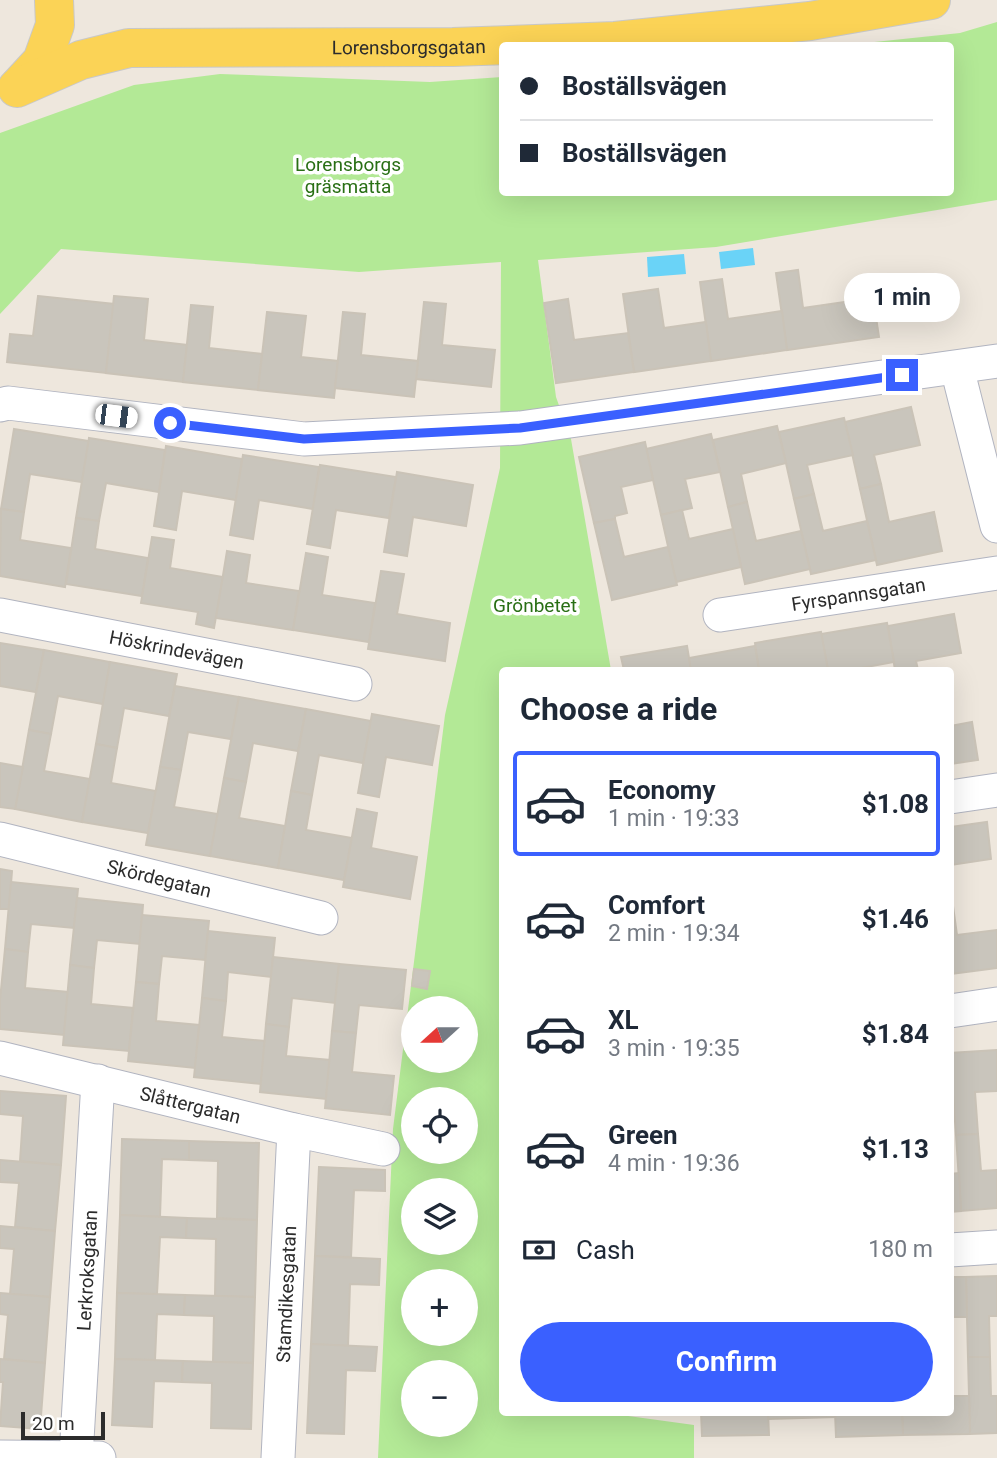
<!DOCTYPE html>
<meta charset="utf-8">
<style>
body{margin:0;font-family:Roboto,sans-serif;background:#f6f6f7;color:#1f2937;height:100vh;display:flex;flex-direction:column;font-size:26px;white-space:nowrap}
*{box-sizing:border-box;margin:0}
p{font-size:23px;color:#747a83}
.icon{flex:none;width:38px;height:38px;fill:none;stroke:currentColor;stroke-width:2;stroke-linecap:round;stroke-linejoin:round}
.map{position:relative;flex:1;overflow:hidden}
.side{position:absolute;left:499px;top:667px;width:455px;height:749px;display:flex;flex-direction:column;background:#fff;border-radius:7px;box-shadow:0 7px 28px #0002}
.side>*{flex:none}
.guide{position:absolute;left:499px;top:42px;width:455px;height:154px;border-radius:7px;box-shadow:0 7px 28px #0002;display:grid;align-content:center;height:154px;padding:0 21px;background:#fff}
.needle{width:46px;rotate:249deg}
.tools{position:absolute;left:401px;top:996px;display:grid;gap:14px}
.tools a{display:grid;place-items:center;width:77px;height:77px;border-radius:50%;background:#fff;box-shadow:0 7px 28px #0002;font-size:35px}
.scale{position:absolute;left:21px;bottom:18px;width:84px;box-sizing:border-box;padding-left:7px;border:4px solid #2c2c2c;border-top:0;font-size:19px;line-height:24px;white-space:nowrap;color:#2c2c2c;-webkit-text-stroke:5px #fff;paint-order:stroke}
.end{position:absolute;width:32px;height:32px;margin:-16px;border:9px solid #3a60ff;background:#fff;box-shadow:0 0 0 4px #fff}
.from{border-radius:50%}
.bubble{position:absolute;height:49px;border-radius:24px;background:#fff;box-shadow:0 7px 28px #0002;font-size:23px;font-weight:700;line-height:49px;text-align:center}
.car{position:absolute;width:21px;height:42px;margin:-21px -10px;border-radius:9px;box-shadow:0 0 5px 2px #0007;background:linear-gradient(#fff 24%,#345 0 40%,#fff 0 76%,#345 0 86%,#fff 0)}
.guide b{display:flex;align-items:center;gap:24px;height:66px;font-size:26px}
.guide b+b{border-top:2px solid #e0e1e3}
.guide i{width:18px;height:18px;background:#1f2937}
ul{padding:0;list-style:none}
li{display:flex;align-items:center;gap:21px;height:105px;margin:0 14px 10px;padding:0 7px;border:4px solid transparent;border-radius:7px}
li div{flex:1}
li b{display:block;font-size:26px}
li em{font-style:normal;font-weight:700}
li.current{border-color:#3a60ff}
li>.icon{width:63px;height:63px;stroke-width:1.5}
h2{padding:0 21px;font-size:32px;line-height:84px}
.pay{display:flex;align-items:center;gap:18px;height:77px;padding:0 21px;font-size:26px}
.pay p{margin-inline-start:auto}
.cta{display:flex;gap:14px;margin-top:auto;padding:14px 21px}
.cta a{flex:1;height:80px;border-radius:42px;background:#3a60ff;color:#fff;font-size:28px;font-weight:700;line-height:80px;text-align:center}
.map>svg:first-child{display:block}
.green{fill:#b3e996;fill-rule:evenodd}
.water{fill:#6ad3f7}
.building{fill:#c9c5bc;stroke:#cac3b7;stroke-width:2}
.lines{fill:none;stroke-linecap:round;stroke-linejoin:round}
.minor-casing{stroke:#b1b4c0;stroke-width:35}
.major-casing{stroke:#c8c8c8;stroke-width:40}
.minor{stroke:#fff;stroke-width:33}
.major{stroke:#fbd356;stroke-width:38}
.route{stroke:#3a60ff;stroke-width:9}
.labels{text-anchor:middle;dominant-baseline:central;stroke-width:7;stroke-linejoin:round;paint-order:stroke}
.street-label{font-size:19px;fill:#2c2c2c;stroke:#fff}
.park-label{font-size:19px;fill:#296f15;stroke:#fff}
</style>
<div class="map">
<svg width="997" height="1458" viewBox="0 0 997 1458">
<rect width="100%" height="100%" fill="#eee7dd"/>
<path class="green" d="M997 22V200L716 247 538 260 556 397 571 439 611 670H502V1412H599L694 1425V1458H378L393 1129 445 715 500 468 501 262 359 272 61 249 0 314V133L134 85 220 74 430 82 502 77V192H950V46L846 45 960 33ZM413 1008H466V1060H413ZM413 1099H466V1152H413ZM413 1190H466V1242H413ZM413 1281H466V1334H413ZM413 1372H466V1424H413Z"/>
<g class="water">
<path d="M753 248 755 265 721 269 719 252Z"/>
<path d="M684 254 686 274 648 277 647 257Z"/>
</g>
<g class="building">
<path d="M798 270 803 308 873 298 879 337 787 350 776 273Z"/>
<path d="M722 279 728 319 782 311 787 350 711 361 700 282Z"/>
<path d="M658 289 664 328 706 322 711 361 634 372 623 294Z"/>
<path d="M38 296 114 304 106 373 7 362 10 334 33 336Z"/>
<path d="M114 296 148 299 144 340 187 345 183 382 106 373Z"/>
<path d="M568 299 574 340 628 333 634 372 556 383 544 303Z"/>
<path d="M424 302 446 304 442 345 495 350 491 387 416 379Z"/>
<path d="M191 305 213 307 209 348 262 354 258 390 183 382Z"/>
<path d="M267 312 306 316 301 357 338 361 334 398 258 390Z"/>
<path d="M343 312 365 314 361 355 418 361 414 397 335 388Z"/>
<path d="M911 407 920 445 874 455 881 484 860 489 845 422Z"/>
<path d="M844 418 853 455 807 465 814 494 794 499 779 432Z"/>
<path d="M777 426 786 463 741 474 747 502 728 507 713 440Z"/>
<path d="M14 429 89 441 82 482 30 474 24 512 1 509Z"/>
<path d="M711 434 720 472 685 479 692 508 661 515 646 449Z"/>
<path d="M89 438 165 450 159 492 106 483 99 521 76 518Z"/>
<path d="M645 442 653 480 621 487 627 513 615 516V519L594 523 579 457Z"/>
<path d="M166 446 242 459 236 500 182 491 176 530 154 526Z"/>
<path d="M243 455 319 467 313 509 259 500 253 539 230 535Z"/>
<path d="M320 465 396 477 389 518 336 510 330 548 307 544Z"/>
<path d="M397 472 473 485 466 526 413 517 407 556 384 552Z"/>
<path d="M881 484 889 522 934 512 942 551 877 565 860 489Z"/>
<path d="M814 494 823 531 867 521 876 560 811 574 794 499Z"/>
<path d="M747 502 756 541 801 531 810 569 745 584 728 507Z"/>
<path d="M1 509 24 512 20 540 71 548 65 587 0 576Z"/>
<path d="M682 510 689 539 733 529 741 567 676 582 661 515Z"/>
<path d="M76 518 99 521 95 549 148 558 142 596 66 584Z"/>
<path d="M615 519 624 557 668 547 677 585 612 600 594 523Z"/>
<path d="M152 537 174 540 170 568 223 577 214 628 196 624 198 612 141 603Z"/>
<path d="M227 551 250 555 246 583 299 591 293 630 216 618Z"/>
<path d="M306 553 328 557 322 595 375 603 369 642 293 630Z"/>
<path d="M381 571 404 574 397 614 450 623 445 661 368 649Z"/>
<path d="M954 614 961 653 916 661 918 670H895L888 626Z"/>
<path d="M887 623 894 662 850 670H828L821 634Z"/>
<path d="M821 632 828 670H759L755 643Z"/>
<path d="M0 643 44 650 36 692 0 686Z"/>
<path d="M687 646 691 670H624L621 657Z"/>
<path d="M755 646 759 670H691L689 658Z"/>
<path d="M44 650 110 662 103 704 58 696 51 734 29 730Z"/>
<path d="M110 662 177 674 169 716 124 708 117 748 96 744Z"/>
<path d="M175 686 239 697 231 739 188 732 181 770 160 767Z"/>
<path d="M239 697 306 709 298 751 253 743 246 782 224 778Z"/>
<path d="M306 709 371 721 363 763 319 755 312 795 291 791Z"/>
<path d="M372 714 439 726 432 765 386 757 379 797 358 793Z"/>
<path d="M972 722 978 760 950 764V726Z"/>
<path d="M29 730 51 734 44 771 90 779 82 822 15 809Z"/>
<path d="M96 744 117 748 111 783 156 791 148 833 82 822Z"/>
<path d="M0 763 23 767 15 809 0 807Z"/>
<path d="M160 767 181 770 174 807 218 814 210 856 146 845Z"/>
<path d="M224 778 246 782 239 818 285 826 278 868 210 856Z"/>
<path d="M291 791 312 795 306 830 352 838 344 880 278 868Z"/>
<path d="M357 809 377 813 371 848 417 857 410 899 343 887Z"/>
<path d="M987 822 991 859 950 865V827Z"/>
<path d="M0 869 12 871 9 909H0Z"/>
<path d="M11 882 78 889 74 928 31 924 28 952 5 949Z"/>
<path d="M77 898 143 905 140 944 97 940 94 968 70 965Z"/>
<path d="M950 906H953L957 935 997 930V968L950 974Z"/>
<path d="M142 915 209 921 205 960 162 956 159 984 136 982Z"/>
<path d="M208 931 275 938 271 977 228 972 226 1001 202 998Z"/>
<path d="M5 949 28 952 25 988 68 992 64 1035 0 1029V1000Z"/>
<path d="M273 957 339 964 335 1003 292 998 289 1027 266 1024Z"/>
<path d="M339 964 406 970 402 1009 359 1005 356 1033 332 1031Z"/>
<path d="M70 965 94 968 91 1004 133 1008 129 1051 63 1045Z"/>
<path d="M414 969 430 971 427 989 412 986Z"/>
<path d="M136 982 159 984 156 1021 199 1025 195 1068 128 1061Z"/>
<path d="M202 998 226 1001 222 1037 265 1041 261 1084 194 1077Z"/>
<path d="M266 1024 289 1027 286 1056 330 1060 326 1099 260 1092Z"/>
<path d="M332 1031 356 1033 352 1072 394 1076 390 1115 325 1108Z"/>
<path d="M997 1050V1091L975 1092 978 1134 956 1135 950 1053Z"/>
<path d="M0 1091 66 1096 61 1165 20 1161 23 1116 0 1114Z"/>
<path d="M978 1134 981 1171 997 1170V1208L961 1211 956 1135Z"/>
<path d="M122 1139 189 1141V1160L162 1159 160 1217 120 1215Z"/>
<path d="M189 1141 259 1143 257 1220 217 1218 218 1161 189 1160Z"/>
<path d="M0 1160 61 1165 55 1231 15 1227 19 1183 0 1182Z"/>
<path d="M319 1167 385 1170V1191L354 1190 351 1257 315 1256Z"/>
<path d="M959 1173 961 1211 950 1212V1174Z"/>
<path d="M120 1215 187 1218 186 1238 160 1237 157 1294 117 1293Z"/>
<path d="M187 1218 257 1220 255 1297 215 1296 216 1239 186 1238Z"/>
<path d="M0 1226 55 1231 50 1297 10 1294 14 1249 0 1248Z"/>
<path d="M315 1256 380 1259 379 1285 350 1284 348 1346 311 1344Z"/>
<path d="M997 1276V1316H989L990 1357H968L966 1277Z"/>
<path d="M950 1277H966L967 1317H950Z"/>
<path d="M0 1293 50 1297 45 1363 4 1359 8 1315 0 1314Z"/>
<path d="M117 1293 185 1295 184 1315 157 1314 155 1360 115 1359Z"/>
<path d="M185 1295 255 1297 253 1363 213 1362 214 1316 184 1315Z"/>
<path d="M311 1344 377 1347 375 1371 346 1370 344 1434 307 1433Z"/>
<path d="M968 1357H990L991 1396H997V1433L970 1434Z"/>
<path d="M0 1359 45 1363 40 1429 0 1426 3 1382H0Z"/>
<path d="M115 1359 183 1361 182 1382 154 1381 152 1427 112 1425Z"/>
<path d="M183 1361 253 1363 251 1429 211 1428 212 1383 182 1382Z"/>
<path d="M950 1396H969L970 1434 903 1435 902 1412H950Z"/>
<path d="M701 1412H768L769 1435 702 1436Z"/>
<path d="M768 1412H835L836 1417 768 1419Z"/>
<path d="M835 1412H902L903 1435 836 1437Z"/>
</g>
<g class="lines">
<defs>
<g id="minor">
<path d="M957 368 997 526"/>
<path d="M0 405 8 403 304 439 520 428 997 361"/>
<path id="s1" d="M0 615 355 684"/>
<path id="s2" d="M720 615 997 573"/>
<path d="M950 797 997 790"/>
<path id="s3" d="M0 839 321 918"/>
<path d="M950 1011 997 1004"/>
<path id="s4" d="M0 1058 294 1130 383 1149"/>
<path d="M950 1250 997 1247"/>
<path d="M0 1457 99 1458"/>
<path id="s5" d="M76 1457 98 1081"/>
<path id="s6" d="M278 1458 294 1130"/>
</g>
<g id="major">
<path d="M19 86 42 61 55 25 54 0"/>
<path id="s7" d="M17 88 81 60 129 48 453 47 615 41 810 21 931 0"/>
</g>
</defs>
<use href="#minor" class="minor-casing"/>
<use href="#major" class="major-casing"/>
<use href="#minor" class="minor"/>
<use href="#major" class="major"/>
</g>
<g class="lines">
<path class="route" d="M170 423 304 439 520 428 902 375"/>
</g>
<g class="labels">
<g class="street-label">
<text stroke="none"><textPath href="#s7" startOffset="399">Lorensborgsgatan</textPath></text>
<text stroke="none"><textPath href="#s2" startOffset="140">Fyrspannsgatan</textPath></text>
<text stroke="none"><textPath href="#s1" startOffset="180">Höskrindevägen</textPath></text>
<text stroke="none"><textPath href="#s3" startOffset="164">Skördegatan</textPath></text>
<text stroke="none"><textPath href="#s4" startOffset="196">Slåttergatan</textPath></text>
<text stroke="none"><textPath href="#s5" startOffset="187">Lerkroksgatan</textPath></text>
<text stroke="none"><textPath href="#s6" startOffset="164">Stamdikesgatan</textPath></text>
</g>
<g class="park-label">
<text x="348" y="164">Lorensborgs<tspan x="348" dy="22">gräsmatta</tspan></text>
<text x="535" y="605">Grönbetet</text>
</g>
</g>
</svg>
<div class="tools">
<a><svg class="needle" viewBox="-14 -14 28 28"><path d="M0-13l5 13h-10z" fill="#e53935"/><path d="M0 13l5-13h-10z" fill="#747a83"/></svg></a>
<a><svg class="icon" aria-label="locate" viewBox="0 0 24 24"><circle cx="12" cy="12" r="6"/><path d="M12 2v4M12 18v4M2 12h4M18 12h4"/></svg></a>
<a><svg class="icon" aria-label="layers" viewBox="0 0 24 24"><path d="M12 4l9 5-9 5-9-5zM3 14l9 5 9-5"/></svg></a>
<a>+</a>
<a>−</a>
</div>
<div class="scale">20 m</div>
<i class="end from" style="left:170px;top:423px"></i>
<i class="end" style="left:902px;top:375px"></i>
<div class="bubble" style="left:844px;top:273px;width:116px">1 min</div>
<i class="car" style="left:116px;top:416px;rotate:97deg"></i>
<div class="guide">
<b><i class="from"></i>Boställsvägen</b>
<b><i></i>Boställsvägen</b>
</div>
<section class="side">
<h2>Choose a ride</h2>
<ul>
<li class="current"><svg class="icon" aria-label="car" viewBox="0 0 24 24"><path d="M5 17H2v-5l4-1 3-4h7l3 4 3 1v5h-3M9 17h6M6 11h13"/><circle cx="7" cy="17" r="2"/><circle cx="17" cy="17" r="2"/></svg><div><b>Economy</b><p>1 min · 19:33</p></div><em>$1.08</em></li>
<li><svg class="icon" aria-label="car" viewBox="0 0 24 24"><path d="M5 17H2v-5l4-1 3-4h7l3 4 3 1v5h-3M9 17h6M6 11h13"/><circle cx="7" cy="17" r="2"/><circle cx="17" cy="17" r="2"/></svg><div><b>Comfort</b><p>2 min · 19:34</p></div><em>$1.46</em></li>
<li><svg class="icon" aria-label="car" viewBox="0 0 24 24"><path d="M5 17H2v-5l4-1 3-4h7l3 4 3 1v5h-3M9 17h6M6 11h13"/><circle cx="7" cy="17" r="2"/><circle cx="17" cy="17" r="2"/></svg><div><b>XL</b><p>3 min · 19:35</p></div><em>$1.84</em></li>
<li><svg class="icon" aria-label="car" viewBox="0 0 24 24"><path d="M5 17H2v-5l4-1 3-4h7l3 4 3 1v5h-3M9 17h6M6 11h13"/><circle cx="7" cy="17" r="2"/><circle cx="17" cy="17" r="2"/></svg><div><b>Green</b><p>4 min · 19:36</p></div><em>$1.13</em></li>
</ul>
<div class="pay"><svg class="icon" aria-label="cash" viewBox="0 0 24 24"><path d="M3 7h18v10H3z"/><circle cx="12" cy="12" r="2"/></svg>Cash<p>180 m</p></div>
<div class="cta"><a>Confirm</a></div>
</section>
</div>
